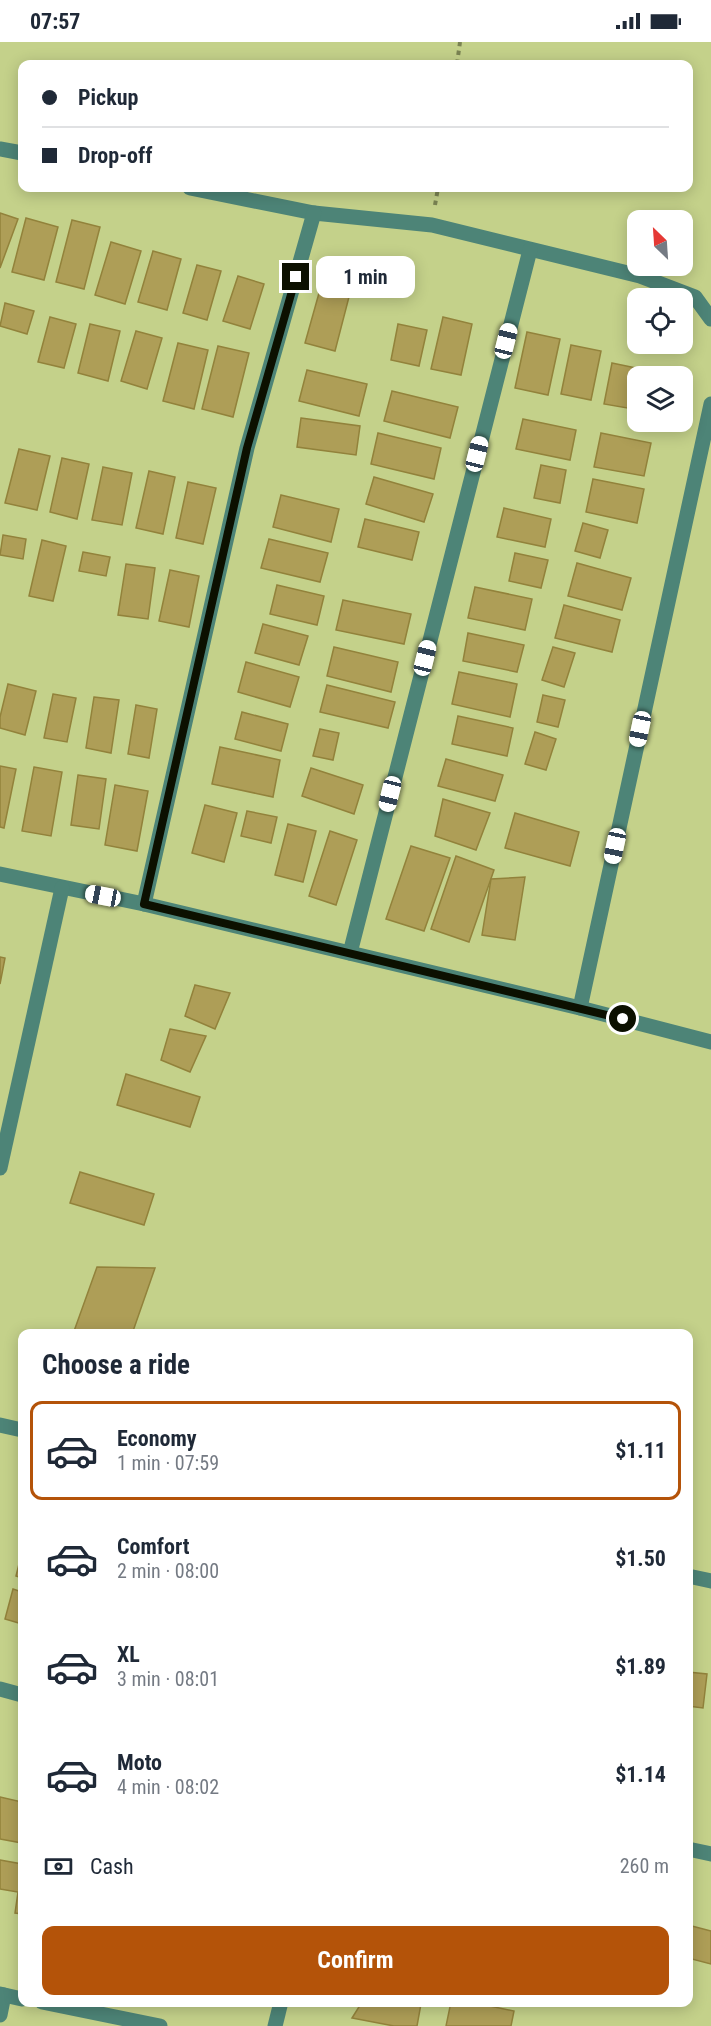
<!DOCTYPE html>
<meta charset="utf-8">
<style>
body{margin:0;font-family:"Roboto Condensed",sans-serif;background:#f6f6f7;color:#1f2937;height:100vh;display:flex;flex-direction:column;font-size:22px;white-space:nowrap}
*{box-sizing:border-box;margin:0}
p{font-size:20px;color:#747a83}
.icon{flex:none;width:33px;height:33px;fill:none;stroke:currentColor;stroke-width:2;stroke-linecap:round;stroke-linejoin:round}
.map{position:relative;flex:1;overflow:hidden}
.side{position:absolute;left:18px;top:1287px;width:675px;height:678px;display:flex;flex-direction:column;background:#fff;border-radius:12px;box-shadow:0 3px 15px #0003}
.side>*{flex:none}
.banner{position:absolute;left:18px;top:18px;width:675px;height:132px;border-radius:12px;box-shadow:0 3px 15px #0003;display:grid;align-content:center;height:132px;padding:0 24px;background:#fff}
.needle{width:39px;rotate:335deg}
.buttons{position:absolute;left:627px;top:168px;display:grid;gap:12px}
.buttons a{display:grid;place-items:center;width:66px;height:66px;border-radius:12px;background:#fff;box-shadow:0 3px 15px #0003;font-size:30px}
.end{position:absolute;width:27px;height:27px;margin:-14px;border:8px solid #0c1000;background:#fff;box-shadow:0 0 0 3px #fff}
.from{border-radius:50%}
.bubble{position:absolute;height:42px;border-radius:12px;background:#fff;box-shadow:0 3px 15px #0003;font-size:20px;font-weight:700;line-height:42px;text-align:center}
.car{position:absolute;width:18px;height:36px;margin:-18px -9px;border-radius:8px;box-shadow:0 0 4px 2px #0007;background:linear-gradient(#fff 24%,#345 0 40%,#fff 0 76%,#345 0 86%,#fff 0)}
.banner b{display:flex;align-items:center;gap:21px;height:57px;font-size:22px}
.banner b+b{border-top:2px solid #e0e1e3}
.banner i{width:15px;height:15px;background:#1f2937}
ul{padding:0;list-style:none}
li{display:flex;align-items:center;gap:18px;height:99px;margin:0 12px 9px;padding:0 12px;border:3px solid transparent;border-radius:12px}
li div{flex:1}
li b{display:block;font-size:22px}
li em{font-style:normal;font-weight:700}
li.on{border-color:#b45309}
li>.icon{width:54px;height:54px;stroke-width:1.5}
h2{padding:0 24px;font-size:27px;line-height:72px}
.pay{display:flex;align-items:center;gap:15px;height:66px;padding:0 24px;font-size:22px}
.pay p{margin-inline-start:auto}
.action{display:flex;gap:12px;margin-top:auto;padding:12px 24px}
.action a{flex:1;height:69px;border-radius:12px;background:#b45309;color:#fff;font-size:24px;font-weight:700;line-height:69px;text-align:center}
.status{display:flex;justify-content:space-between;align-items:center;height:42px;padding:0 30px;background:#fff;direction:ltr}
.status svg{height:16px;fill:currentColor}
.map>svg:first-child{display:block}
.building{fill:#ae9e57;stroke:#92823b;stroke-width:1.5}
.lines{fill:none;stroke-linecap:round;stroke-linejoin:round}
.path{stroke:#7a8352;stroke-width:4;stroke-dasharray:4.5 4.5;stroke-linecap:butt}
.minor{stroke:#4d8477;stroke-width:15}
.route{stroke:#0c1000;stroke-width:8}
</style>
<div class="status"><b>07:57</b><svg viewBox="0 0 49 12"><path d="M0 12V9h3v3zM5 12V6h3v6zM10 12V3h3v9zM15 12V0h3v12zM26 1h20v11H26zM47 4h2v5h-2z"/></svg></div>
<div class="map">
<svg width="711" height="1984" viewBox="0 0 711 1984">
<rect width="100%" height="100%" fill="#c4d18a"/>
<g class="building">
<path d="M0 171 18 177 0 226Z"/>
<path d="M26 176 58 185 44 238 12 230Z"/>
<path d="M72 178 100 185 84 247 56 240Z"/>
<path d="M111 200 141 209 125 262 95 253Z"/>
<path d="M153 209 181 217 167 268 138 260Z"/>
<path d="M197 223 221 229 207 278 183 271Z"/>
<path d="M238 234 264 242 250 287 223 279Z"/>
<path d="M321 244 350 251 335 309 305 301Z"/>
<path d="M5 261 34 269 27 292 0 284Z"/>
<path d="M50 275 76 282 64 326 38 320Z"/>
<path d="M443 275 472 282 461 333 431 327Z"/>
<path d="M90 282 120 289 108 339 78 331Z"/>
<path d="M398 282 427 288 419 324 391 318Z"/>
<path d="M136 289 162 296 147 347 121 339Z"/>
<path d="M527 290 560 297 548 353 515 346Z"/>
<path d="M178 301 208 308 194 367 163 359Z"/>
<path d="M571 303 601 309 591 358 561 352Z"/>
<path d="M218 304 249 311 233 375 202 367Z"/>
<path d="M612 321 641 327 638 334 633 367 604 362Z"/>
<path d="M307 328 367 342 359 374 299 359Z"/>
<path d="M392 349 458 365 450 396 384 379Z"/>
<path d="M301 376 360 384 356 413 297 405Z"/>
<path d="M523 377 576 388 570 418 516 407Z"/>
<path d="M378 391 441 406 434 437 371 422Z"/>
<path d="M601 391 651 401 644 434 594 425Z"/>
<path d="M19 407 50 414 37 468 5 461Z"/>
<path d="M62 416 89 422 77 477 50 470Z"/>
<path d="M541 423 566 428 560 461 534 456Z"/>
<path d="M103 425 132 431 122 483 92 478Z"/>
<path d="M149 429 175 435 163 492 136 486Z"/>
<path d="M374 435 433 452 424 480 366 462Z"/>
<path d="M593 437 644 447 637 481 586 470Z"/>
<path d="M188 440 216 446 203 502 176 496Z"/>
<path d="M281 453 339 467 331 500 273 485Z"/>
<path d="M504 466 551 477 545 505 497 495Z"/>
<path d="M365 477 419 490 412 518 358 505Z"/>
<path d="M583 481 608 488 600 516 575 509Z"/>
<path d="M3 493 26 497 23 517 0 513Z"/>
<path d="M269 497 328 511 320 540 261 526Z"/>
<path d="M42 498 66 504 53 559 29 554Z"/>
<path d="M83 510 110 515 106 534 79 529Z"/>
<path d="M515 511 548 518 541 546 509 539Z"/>
<path d="M577 521 631 536 622 568 568 554Z"/>
<path d="M126 522 155 526 148 577 118 573Z"/>
<path d="M170 528 199 534 189 585 159 579Z"/>
<path d="M277 543 324 554 317 583 270 572Z"/>
<path d="M475 545 532 557 525 588 468 576Z"/>
<path d="M343 558 411 572 404 602 336 588Z"/>
<path d="M564 563 620 578 612 610 555 596Z"/>
<path d="M263 582 308 594 299 623 255 611Z"/>
<path d="M468 591 524 603 517 630 463 619Z"/>
<path d="M334 605 398 620 391 650 327 634Z"/>
<path d="M553 605 575 611 564 645 542 638Z"/>
<path d="M246 620 299 635 290 665 238 650Z"/>
<path d="M459 630 517 642 510 675 452 662Z"/>
<path d="M8 642 36 649 25 693 0 686V675Z"/>
<path d="M327 643 395 660 388 686 320 670Z"/>
<path d="M53 652 76 656 67 700 44 696Z"/>
<path d="M543 653 565 658 558 685 537 680Z"/>
<path d="M94 655 119 658 111 711 86 706Z"/>
<path d="M136 663 157 667 149 716 128 712Z"/>
<path d="M242 670 288 682 281 709 235 697Z"/>
<path d="M458 674 513 686 507 714 452 702Z"/>
<path d="M320 687 339 691 333 718 313 714Z"/>
<path d="M535 690 556 697 546 728 525 722Z"/>
<path d="M220 705 280 718 273 755 212 742Z"/>
<path d="M446 717 503 733 495 759 438 744Z"/>
<path d="M0 724 16 727 4 786 0 785Z"/>
<path d="M34 725 62 730 51 794 22 789Z"/>
<path d="M311 726 363 743 354 772 302 754Z"/>
<path d="M78 733 106 737 99 787 71 783Z"/>
<path d="M115 743 148 749 137 809 105 803Z"/>
<path d="M443 757 490 771 476 808 435 794Z"/>
<path d="M205 763 237 771 224 820 192 811Z"/>
<path d="M247 769 277 775 271 801 241 794Z"/>
<path d="M515 771 579 790 570 824 505 806Z"/>
<path d="M288 782 316 789 303 840 275 833Z"/>
<path d="M330 789 357 798 336 863 309 854Z"/>
<path d="M411 804 450 816 424 889 386 877Z"/>
<path d="M456 814 494 828 469 900 431 887Z"/>
<path d="M525 835 515 898 482 893 491 837Z"/>
<path d="M0 915 5 916 0 942Z"/>
<path d="M195 943 230 951 215 987 185 974Z"/>
<path d="M170 987 206 994 190 1030 161 1018Z"/>
<path d="M126 1032 200 1055 190 1085 117 1063Z"/>
<path d="M80 1130 154 1152 144 1183 70 1161Z"/>
<path d="M97 1225 155 1226 132 1292H73Z"/>
<path d="M22 1510V1536L16 1534Z"/>
<path d="M13 1547 22 1550V1582L5 1577Z"/>
<path d="M688 1630 707 1632 703 1666 688 1664Z"/>
<path d="M0 1755 22 1760V1801L0 1797Z"/>
<path d="M0 1818 22 1822V1872L15 1871 18 1850 0 1847Z"/>
<path d="M688 1883 711 1889V1922L688 1916Z"/>
<path d="M362 1960 421 1962 417 1984H394L352 1976Z"/>
<path d="M451 1960H471L514 1969 511 1984H446Z"/>
</g>
<g class="lines">
<g class="path">
<path d="M457 22 460 0"/>
<path d="M435 163 438 146"/>
</g>
<g class="minor">
<path d="M0 107 22 111"/>
<path d="M190 146 314 171 432 183 640 234 695 255 711 277"/>
<path d="M0 832 144 862 580 966 711 1000"/>
<path d="M144 862 247 406 314 171"/>
<path d="M350 911 530 208"/>
<path d="M580 966 711 362"/>
<path d="M0 1126 62 846"/>
<path d="M0 1383 22 1388"/>
<path d="M688 1534 711 1539"/>
<path d="M0 1647 22 1653"/>
<path d="M688 1807 711 1812"/>
<path d="M0 1952 22 1957"/>
<path d="M42 1960 160 1984"/>
<path d="M0 1973 4 1953"/>
<path d="M275 1984 281 1960"/>
</g>
</g>
<g class="lines">
<path class="route" d="M296 235 247 406 144 862 623 977"/>
</g>
</svg>
<div class="buttons">
<a><svg class="needle" viewBox="-14 -14 28 28"><path d="M0-13l5 13h-10z" fill="#e53935"/><path d="M0 13l5-13h-10z" fill="#747a83"/></svg></a>
<a><svg class="icon" aria-label="locate" viewBox="0 0 24 24"><circle cx="12" cy="12" r="6"/><path d="M12 2v4M12 18v4M2 12h4M18 12h4"/></svg></a>
<a><svg class="icon" aria-label="layers" viewBox="0 0 24 24"><path d="M12 4l9 5-9 5-9-5zM3 14l9 5 9-5"/></svg></a>
</div>
<i class="end from" style="left:623px;top:977px"></i>
<i class="end" style="left:296px;top:235px"></i>
<div class="bubble" style="left:316px;top:214px;width:99px">1 min</div>
<i class="car" style="left:506px;top:299px;rotate:14deg"></i>
<i class="car" style="left:477px;top:412px;rotate:14deg"></i>
<i class="car" style="left:425px;top:616px;rotate:14deg"></i>
<i class="car" style="left:640px;top:687px;rotate:192deg"></i>
<i class="car" style="left:390px;top:752px;rotate:194deg"></i>
<i class="car" style="left:615px;top:804px;rotate:192deg"></i>
<i class="car" style="left:103px;top:854px;rotate:281deg"></i>
<div class="banner">
<b><i class="from"></i>Pickup</b>
<b><i></i>Drop-off</b>
</div>
<section class="side">
<h2>Choose a ride</h2>
<ul>
<li class="on"><svg class="icon" aria-label="car" viewBox="0 0 24 24"><path d="M5 17H2v-5l4-1 3-4h7l3 4 3 1v5h-3M9 17h6M6 11h13"/><circle cx="7" cy="17" r="2"/><circle cx="17" cy="17" r="2"/></svg><div><b>Economy</b><p>1 min · 07:59</p></div><em>$1.11</em></li>
<li><svg class="icon" aria-label="car" viewBox="0 0 24 24"><path d="M5 17H2v-5l4-1 3-4h7l3 4 3 1v5h-3M9 17h6M6 11h13"/><circle cx="7" cy="17" r="2"/><circle cx="17" cy="17" r="2"/></svg><div><b>Comfort</b><p>2 min · 08:00</p></div><em>$1.50</em></li>
<li><svg class="icon" aria-label="car" viewBox="0 0 24 24"><path d="M5 17H2v-5l4-1 3-4h7l3 4 3 1v5h-3M9 17h6M6 11h13"/><circle cx="7" cy="17" r="2"/><circle cx="17" cy="17" r="2"/></svg><div><b>XL</b><p>3 min · 08:01</p></div><em>$1.89</em></li>
<li><svg class="icon" aria-label="car" viewBox="0 0 24 24"><path d="M5 17H2v-5l4-1 3-4h7l3 4 3 1v5h-3M9 17h6M6 11h13"/><circle cx="7" cy="17" r="2"/><circle cx="17" cy="17" r="2"/></svg><div><b>Moto</b><p>4 min · 08:02</p></div><em>$1.14</em></li>
</ul>
<div class="pay"><svg class="icon" aria-label="cash" viewBox="0 0 24 24"><path d="M3 7h18v10H3z"/><circle cx="12" cy="12" r="2"/></svg>Cash<p>260 m</p></div>
<div class="action"><a>Confirm</a></div>
</section>
</div>
